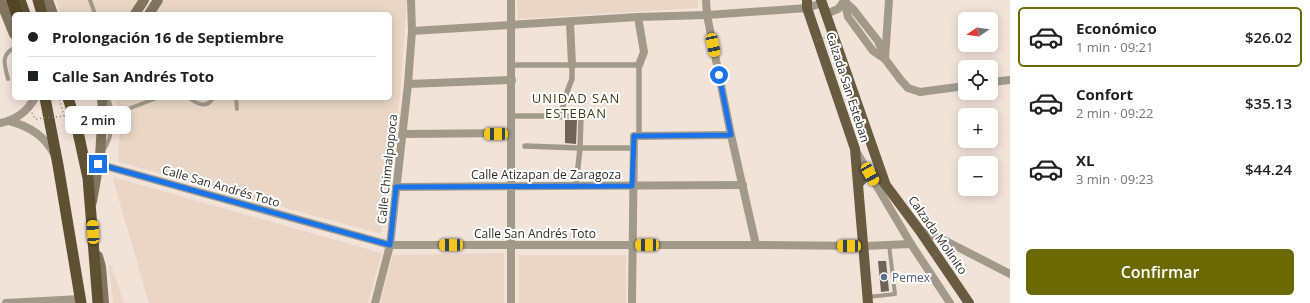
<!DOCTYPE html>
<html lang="es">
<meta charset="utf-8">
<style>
body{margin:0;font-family:"Open Sans",sans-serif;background:#f6f6f6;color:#202124;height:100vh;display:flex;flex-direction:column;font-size:15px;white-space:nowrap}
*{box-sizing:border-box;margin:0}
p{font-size:13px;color:#757577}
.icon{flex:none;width:22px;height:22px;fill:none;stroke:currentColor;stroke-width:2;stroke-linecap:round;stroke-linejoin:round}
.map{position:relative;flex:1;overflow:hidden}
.panel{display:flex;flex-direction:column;background:#fff;width:300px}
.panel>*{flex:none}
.top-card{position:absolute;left:12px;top:12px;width:380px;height:88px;border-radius:6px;box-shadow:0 2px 10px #0003;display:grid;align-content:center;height:88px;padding:0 16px;background:#fff}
.needle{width:26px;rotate:257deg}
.tools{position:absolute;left:958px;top:12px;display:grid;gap:8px}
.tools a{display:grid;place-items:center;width:40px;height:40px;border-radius:6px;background:#fff;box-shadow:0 2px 10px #0003;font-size:20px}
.end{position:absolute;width:18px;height:18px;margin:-9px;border:5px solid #1a73e8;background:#fff;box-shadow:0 0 0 2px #fff}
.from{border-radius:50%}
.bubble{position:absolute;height:28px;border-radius:6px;background:#fff;box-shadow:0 2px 10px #0003;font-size:13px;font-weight:600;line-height:28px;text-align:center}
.car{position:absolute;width:12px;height:24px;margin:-12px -6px;border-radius:5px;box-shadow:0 0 3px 1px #0007;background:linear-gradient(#f5c518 24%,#345 0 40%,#f5c518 0 76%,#345 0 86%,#f5c518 0)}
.top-card b{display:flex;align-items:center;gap:14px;height:38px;font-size:15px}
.top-card b+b{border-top:1px solid #e0e0e0}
.top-card i{width:10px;height:10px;background:#202124}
ul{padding:7px 0 0;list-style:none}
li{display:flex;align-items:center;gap:12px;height:60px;margin:0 8px 6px;padding:0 8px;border:2px solid transparent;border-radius:6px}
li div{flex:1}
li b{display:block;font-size:15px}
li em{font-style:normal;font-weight:600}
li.selected{border-color:#6b6903}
li>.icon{width:36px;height:36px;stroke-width:1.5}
.primary-button{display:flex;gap:8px;margin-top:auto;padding:8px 16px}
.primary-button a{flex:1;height:46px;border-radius:6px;background:#6b6903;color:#fff;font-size:16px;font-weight:600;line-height:46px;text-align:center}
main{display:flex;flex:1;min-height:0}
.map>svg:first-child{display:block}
.built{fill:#e9d6c6}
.building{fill:#6e6259}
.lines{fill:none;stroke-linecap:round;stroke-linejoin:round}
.service{stroke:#a19a8b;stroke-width:4}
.pedestrian{stroke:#a19a8b;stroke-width:5.5}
.minor{stroke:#a19a8b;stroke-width:8}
.secondary{stroke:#80755f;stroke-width:10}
.primary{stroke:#685b40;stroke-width:10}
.trunk{stroke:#5e5032;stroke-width:11}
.motorway{stroke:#534525;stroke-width:12}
.path-bridge{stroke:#897f78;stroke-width:1.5;stroke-dasharray:1 3;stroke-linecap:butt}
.route{stroke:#1a73e8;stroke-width:5}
.service-dot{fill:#5c6f8a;stroke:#fff;stroke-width:1.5}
.labels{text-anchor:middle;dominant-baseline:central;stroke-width:4;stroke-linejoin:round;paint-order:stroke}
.street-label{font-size:12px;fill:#302b27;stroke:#fff}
.service-label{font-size:12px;fill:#4e5e75;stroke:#fff;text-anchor:start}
.neighbourhood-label{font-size:13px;letter-spacing:1px;fill:#3f3e15;stroke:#fff}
</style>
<main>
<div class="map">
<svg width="1010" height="303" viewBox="0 0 1010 303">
<rect width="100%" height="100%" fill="#f2e3d9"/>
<g class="built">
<path d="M56 0H138L129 14H61Z"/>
<path d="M164 0H407L400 97 381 234 118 162 121 116 114 98H390V14H155Z"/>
<path d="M517 0H698V8L518 19Z"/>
<path d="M113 177 382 253 368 303H149L116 190Z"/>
<path d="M504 253V303H380L393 255Z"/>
<rect x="519" y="255" width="107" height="48"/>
<path d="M111 265 124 303H113L109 266Z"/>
</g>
<g class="building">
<path d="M565 120H577L576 144 565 143Z"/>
<path d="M878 261H886L889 291 881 292Z"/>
</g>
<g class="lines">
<g class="service">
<path d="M90 0 95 14"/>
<path d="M8 79C5 66 0 55 14 48"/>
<path d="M189 98C197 104 207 109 213 98"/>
<path d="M236 98 237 109"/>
<path d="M112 115 157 98"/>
<path d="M103 151C114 135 114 114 108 98"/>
<path d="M868 297 895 294 889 245"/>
</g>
<g class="pedestrian">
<path d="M512 65H639V136"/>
<path d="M511 116H581L580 148 576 186"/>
<path d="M560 117 567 92 572 79V65"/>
<path d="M525 146 580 148H633"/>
</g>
<g class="minor">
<path d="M511 0V303"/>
<path d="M706 0 707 15 731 135 756 245"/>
<path d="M844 0 848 17 873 51 885 59"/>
<path d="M889 0 885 59 900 79 908 88 920 92 965 86"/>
<path d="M844 1 853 9 878 41 884 56"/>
<path d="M826 14 838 9 845 0"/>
<path d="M638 17 644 52 639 65"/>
<path d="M570 22 572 65"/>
<path d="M412 31 638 17 707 15 807 8 822 3"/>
<path d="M991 82 1010 80"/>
<path d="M408 84 512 80"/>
<path d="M9 121C29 126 45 136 54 154"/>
<path d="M0 123C16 120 27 112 35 98"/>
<path d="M403 134 511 133"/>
<path d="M856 151 911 244 950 303"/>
<path d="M98 164 390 245H756L864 246 911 244"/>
<path d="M396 187 743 185"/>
<path d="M920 231 944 240 1010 274"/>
<path d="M6 303 80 299"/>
<path d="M375 303 390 245 408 84 412 31 411 0"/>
<path d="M632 303 634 136 731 135"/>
</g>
<g class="secondary">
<path d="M0 0 14 34"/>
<path d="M48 0 53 14"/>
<path d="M135 14 144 0"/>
<path d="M149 14 158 0"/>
<path d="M92 202 100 156 103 109 102 98"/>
<path d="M98 256 101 267 104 303"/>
</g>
<g class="primary">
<path d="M807 0V8L855 149 868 303"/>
<path d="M821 0 885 183"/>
<path d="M859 183C864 176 870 172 879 176L920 231 969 303"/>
</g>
<g class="trunk">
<path d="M20 0 25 14"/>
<path d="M38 0 42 14"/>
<path d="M45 98 58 165 81 303"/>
<path d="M68 98 76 123 88 178 98 303"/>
</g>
<path class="motorway" d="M12 0 17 14"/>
<g class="path-bridge">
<path d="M816 41 837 33"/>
<path d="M28 98 27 102 35 119 64 116 59 98"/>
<path d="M932 257 946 248"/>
</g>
</g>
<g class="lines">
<path class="route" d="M98 164 390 245 396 187 632 186 634 136 731 135 719 75"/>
</g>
<circle class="service-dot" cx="884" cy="277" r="4"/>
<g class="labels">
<g class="street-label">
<text transform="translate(848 87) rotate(72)">Calzada San Esteban</text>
<text transform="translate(387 169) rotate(-84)">Calle Chimalpopoca</text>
<text x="546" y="174">Calle Atizapan de Zaragoza</text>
<text transform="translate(221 186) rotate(16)">Calle San Andrés Toto</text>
<text x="535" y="233">Calle San Andrés Toto</text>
<text transform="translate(938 235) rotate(55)">Calzada Molinito</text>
</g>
<g class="service-label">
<text x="892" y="277">Pemex</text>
</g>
<g class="neighbourhood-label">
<text x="576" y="98">UNIDAD SAN<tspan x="576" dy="15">ESTEBAN</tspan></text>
</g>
</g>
</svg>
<div class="tools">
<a><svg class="needle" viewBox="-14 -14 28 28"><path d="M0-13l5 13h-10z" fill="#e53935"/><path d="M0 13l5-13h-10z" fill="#757577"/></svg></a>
<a><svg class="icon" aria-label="locate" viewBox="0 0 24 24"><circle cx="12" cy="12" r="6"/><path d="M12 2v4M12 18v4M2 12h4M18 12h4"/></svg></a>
<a>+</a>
<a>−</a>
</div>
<i class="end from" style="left:719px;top:75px"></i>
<i class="end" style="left:98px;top:164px"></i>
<div class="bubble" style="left:65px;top:106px;width:66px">2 min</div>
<i class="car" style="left:713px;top:45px;rotate:168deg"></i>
<i class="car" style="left:496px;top:134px;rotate:270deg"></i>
<i class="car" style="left:870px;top:174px;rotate:150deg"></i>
<i class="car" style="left:93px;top:232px;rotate:357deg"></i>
<i class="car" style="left:451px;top:245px;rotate:270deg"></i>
<i class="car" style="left:647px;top:245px;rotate:270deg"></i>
<i class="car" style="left:849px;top:246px;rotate:271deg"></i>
<div class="top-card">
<b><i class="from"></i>Prolongación 16 de Septiembre</b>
<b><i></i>Calle San Andrés Toto</b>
</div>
</div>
<section class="panel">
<ul>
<li class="selected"><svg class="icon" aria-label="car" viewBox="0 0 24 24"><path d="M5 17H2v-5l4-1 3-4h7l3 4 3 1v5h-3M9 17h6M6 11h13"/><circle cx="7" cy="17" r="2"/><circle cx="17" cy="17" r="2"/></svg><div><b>Económico</b><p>1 min · 09:21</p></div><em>$26.02</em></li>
<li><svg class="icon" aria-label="car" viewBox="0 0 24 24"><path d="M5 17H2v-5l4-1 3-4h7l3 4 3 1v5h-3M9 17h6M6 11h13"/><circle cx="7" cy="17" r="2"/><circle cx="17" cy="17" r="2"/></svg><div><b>Confort</b><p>2 min · 09:22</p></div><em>$35.13</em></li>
<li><svg class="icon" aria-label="car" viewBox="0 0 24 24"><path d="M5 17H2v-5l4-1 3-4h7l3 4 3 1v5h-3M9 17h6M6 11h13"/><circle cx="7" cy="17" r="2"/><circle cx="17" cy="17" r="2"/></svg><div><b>XL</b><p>3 min · 09:23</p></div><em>$44.24</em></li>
</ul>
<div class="primary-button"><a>Confirmar</a></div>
</section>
</main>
